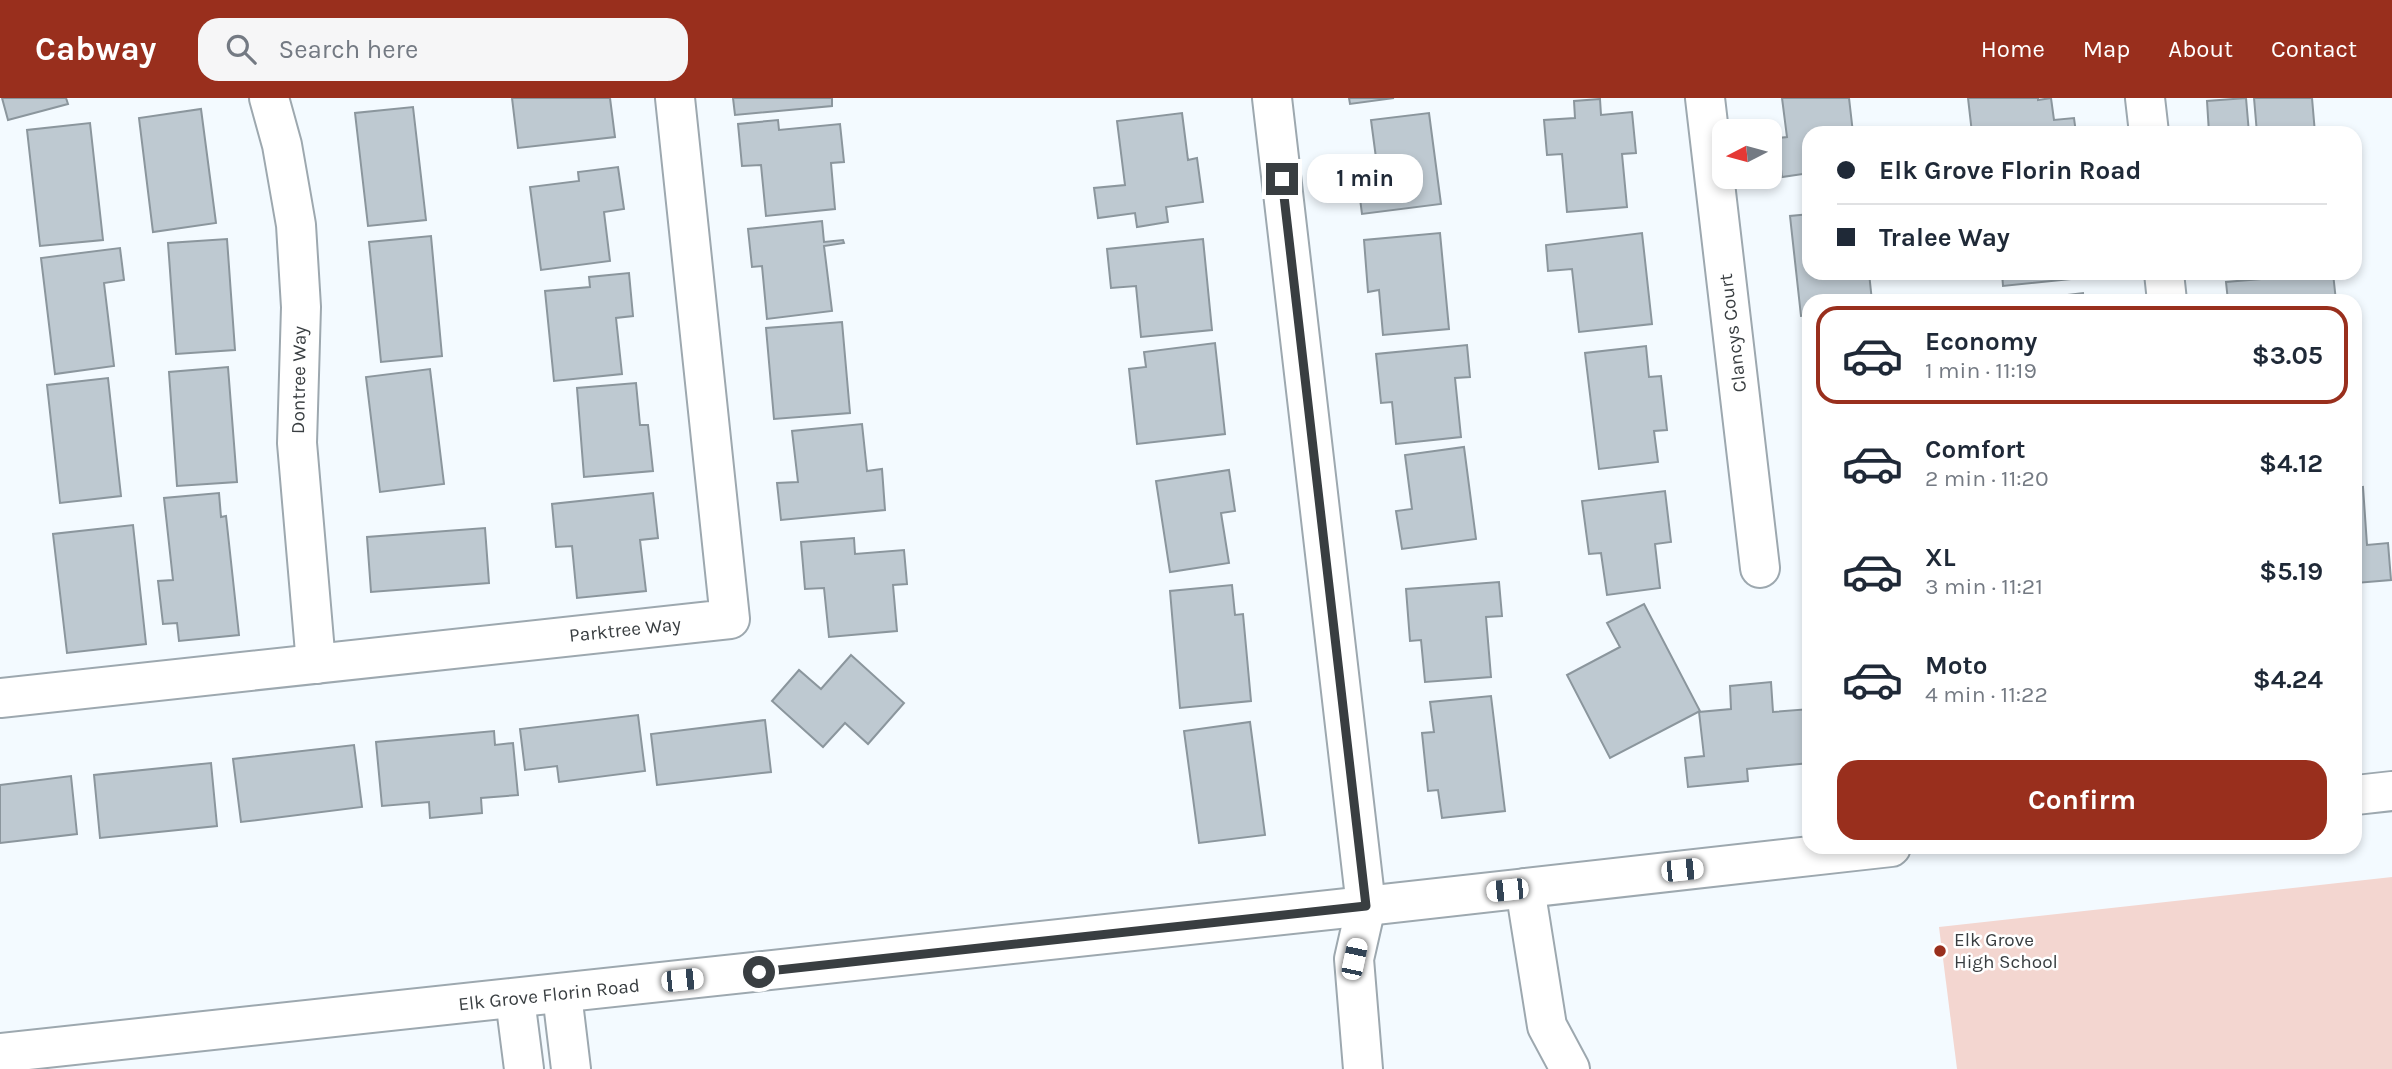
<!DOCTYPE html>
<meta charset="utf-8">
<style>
body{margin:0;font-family:Karla,sans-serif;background:#f6f6f7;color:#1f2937;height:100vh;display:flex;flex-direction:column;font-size:26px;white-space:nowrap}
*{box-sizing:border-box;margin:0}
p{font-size:23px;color:#747a83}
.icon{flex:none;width:38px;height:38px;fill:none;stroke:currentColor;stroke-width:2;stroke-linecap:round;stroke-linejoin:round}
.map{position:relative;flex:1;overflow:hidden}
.drawer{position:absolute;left:1802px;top:196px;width:560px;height:560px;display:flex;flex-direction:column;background:#fff;border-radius:21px;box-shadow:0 4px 10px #0003}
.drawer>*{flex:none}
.top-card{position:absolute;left:1802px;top:28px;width:560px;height:154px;border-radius:21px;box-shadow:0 4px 10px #0003;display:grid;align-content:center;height:154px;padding:0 35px;background:#fff}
.needle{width:46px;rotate:264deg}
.buttons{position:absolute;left:1712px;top:21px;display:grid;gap:14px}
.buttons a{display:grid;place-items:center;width:70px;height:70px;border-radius:14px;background:#fff;box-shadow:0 4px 10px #0003;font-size:35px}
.end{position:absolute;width:32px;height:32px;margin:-16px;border:9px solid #393e41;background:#fff;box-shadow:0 0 0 4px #fff}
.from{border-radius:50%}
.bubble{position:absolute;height:49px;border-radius:21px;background:#fff;box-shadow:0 4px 10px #0003;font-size:23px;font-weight:700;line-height:49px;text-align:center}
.car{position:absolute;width:21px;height:42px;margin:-21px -10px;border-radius:9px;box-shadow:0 0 5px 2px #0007;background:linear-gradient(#fff 24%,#345 0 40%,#fff 0 76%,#345 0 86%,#fff 0)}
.top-card b{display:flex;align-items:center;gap:24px;height:66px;font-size:26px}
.top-card b+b{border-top:2px solid #e0e1e3}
.top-card i{width:18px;height:18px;background:#1f2937}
ul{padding:12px 0 0;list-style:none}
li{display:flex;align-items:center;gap:21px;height:98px;margin:0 14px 10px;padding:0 21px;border:4px solid transparent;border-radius:21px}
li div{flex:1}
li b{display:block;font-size:26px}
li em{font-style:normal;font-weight:700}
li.current{border-color:#992f1d}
li>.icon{width:63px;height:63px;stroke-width:1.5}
.cta{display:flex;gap:14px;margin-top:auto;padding:14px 35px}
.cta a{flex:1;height:80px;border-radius:21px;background:#992f1d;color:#fff;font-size:28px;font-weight:700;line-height:80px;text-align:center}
header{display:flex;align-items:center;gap:42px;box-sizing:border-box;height:98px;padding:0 35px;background:#992f1d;color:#fff}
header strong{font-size:33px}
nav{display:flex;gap:38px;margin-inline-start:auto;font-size:24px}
.search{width:490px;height:63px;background:#f6f6f7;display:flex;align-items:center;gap:18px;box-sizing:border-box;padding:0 24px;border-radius:21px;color:#747a83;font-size:26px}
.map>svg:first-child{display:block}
.green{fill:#f3d6d0}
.building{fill:#bec9d1;stroke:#8b969d;stroke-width:2}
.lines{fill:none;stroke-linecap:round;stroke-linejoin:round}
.minor-casing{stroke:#9da8af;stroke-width:42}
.major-casing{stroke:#9da8af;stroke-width:42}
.minor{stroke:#fff;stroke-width:38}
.major{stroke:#fff;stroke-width:38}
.route{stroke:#393e41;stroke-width:9}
.poi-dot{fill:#992f1d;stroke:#fff;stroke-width:2.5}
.labels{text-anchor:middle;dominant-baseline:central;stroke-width:5;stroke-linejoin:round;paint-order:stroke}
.street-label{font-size:19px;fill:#393e41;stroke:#fff}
.poi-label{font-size:19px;fill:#393e41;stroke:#fff;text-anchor:start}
</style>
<header>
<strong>Cabway</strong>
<div class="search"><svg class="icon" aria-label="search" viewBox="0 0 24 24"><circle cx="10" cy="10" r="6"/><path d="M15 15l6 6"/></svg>Search here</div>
<nav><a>Home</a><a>Map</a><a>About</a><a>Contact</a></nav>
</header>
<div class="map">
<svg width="2392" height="971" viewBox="0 0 2392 971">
<rect width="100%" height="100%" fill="#f3faff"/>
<path class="green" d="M2392 779V971H1957L1939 829Z"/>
<g class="building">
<path d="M2 0H66L68 6 8 22Z"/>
<path d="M512 0H610L615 39 518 50Z"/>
<path d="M733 0H832V8L735 17Z"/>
<path d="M1349 0H1394L1350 6Z"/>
<path d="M1782 0H1849L1853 35H1810V75L1782 79 1777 40 1787 39Z"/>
<path d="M1968 0H2038V2L2051 0 2054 22 2074 20 2076 35H1972Z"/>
<path d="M2246 0 2249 35H2209L2207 3Z"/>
<path d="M2254 0H2312L2315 35H2257Z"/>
<path d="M1600 1 1601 17 1632 14 1636 55 1622 56 1627 109 1567 114 1562 56 1547 57 1544 22 1575 20 1574 3Z"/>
<path d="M413 9 426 122 368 128 355 15Z"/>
<path d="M201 11 216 125 153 134 139 20Z"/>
<path d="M1182 15 1188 62 1197 60 1203 104 1166 109 1168 124 1137 129 1135 115 1098 120 1094 90 1125 87 1117 23Z"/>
<path d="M1429 15 1441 106 1362 116 1357 78 1378 75 1371 22Z"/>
<path d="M778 22 779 32 840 26 844 64 831 65 835 111 766 118 761 67 742 68 738 26Z"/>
<path d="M90 25 103 142 40 148 27 32Z"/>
<path d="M618 69 624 111 604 114 610 163 541 172 530 89 579 83 578 74Z"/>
<path d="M1810 116V175H1869L1872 203H1810V217L1801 218 1790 118Z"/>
<path d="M822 123 824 144 843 142 844 145 824 148 832 213 767 221 762 168 752 169 748 131Z"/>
<path d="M1440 135 1449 231 1383 237 1379 192 1368 194 1364 142Z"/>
<path d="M1642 135 1652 226 1579 234 1572 171 1548 173 1546 147Z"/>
<path d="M431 138 442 258 381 264 369 144Z"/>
<path d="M227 141 235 252 176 256 168 145Z"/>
<path d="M1203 141 1212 232 1141 239 1136 188 1111 190 1107 151Z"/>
<path d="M120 150 124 182 104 185 114 268 55 276 41 160Z"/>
<path d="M629 175 633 218 616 220 622 276 554 283 545 193 590 189 589 179Z"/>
<path d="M2002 175H2080V180L2003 188Z"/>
<path d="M2333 175 2336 203H2228L2226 184Z"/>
<path d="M2083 195 2084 203H2019Z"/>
<path d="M842 224 850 315 774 321 766 230Z"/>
<path d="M1215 245 1225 336 1137 346 1129 271 1146 269 1144 254Z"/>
<path d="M1467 247 1470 279 1455 280 1461 339 1396 346 1392 304 1381 305 1376 256Z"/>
<path d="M1646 248 1649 279 1661 278 1667 332 1654 333 1658 364 1599 371 1585 255Z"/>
<path d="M1810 264V319L1805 265Z"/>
<path d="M228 269 237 384 177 388 169 274Z"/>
<path d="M430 271 444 386 380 394 366 279Z"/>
<path d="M108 280 121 398 60 405 47 287Z"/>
<path d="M636 285 640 327H648L653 373 584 379 577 290Z"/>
<path d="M862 326 867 373 882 371 885 412 781 422 777 385 798 384 792 333Z"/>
<path d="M1464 349 1476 441 1402 451 1396 413 1412 411 1405 357Z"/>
<path d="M1229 372 1235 413 1221 415 1229 465 1170 474 1156 383Z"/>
<path d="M2363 389 2367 447 2388 445 2391 482 2356 485V390Z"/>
<path d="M1665 393 1671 444 1655 446 1660 490 1607 497 1601 455 1589 456 1582 403Z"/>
<path d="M219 395 221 419 226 418 239 537 179 543 177 525 163 526 158 483 173 482 164 400Z"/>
<path d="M653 395 658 440 640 442 646 493 577 500 572 448 556 449 552 406Z"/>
<path d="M133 427 146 546 67 555 53 436Z"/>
<path d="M485 430 489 485 371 494 367 439Z"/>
<path d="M854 440 855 456 904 452 907 486 893 487 897 533 829 539 824 490 805 491 801 444Z"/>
<path d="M1499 484 1502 518 1486 519 1491 579 1425 584 1421 542 1410 543 1406 491Z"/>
<path d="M1232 487 1235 517 1243 516 1251 603 1180 610 1170 493Z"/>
<path d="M1644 506 1700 613 1610 660 1567 577 1620 549 1607 525Z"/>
<path d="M851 557 904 605 868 646 845 625 823 649 772 603 799 572 821 591Z"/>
<path d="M1771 584 1773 614 1810 611V665L1747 671 1748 683 1688 689 1685 660 1704 658 1699 614 1731 611 1730 588Z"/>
<path d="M1491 598 1505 713 1442 720 1438 692 1428 693 1422 635 1434 634 1430 604Z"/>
<path d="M638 617 645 673 559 684 557 668 525 672 520 631Z"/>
<path d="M765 622 771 674 657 687 651 636Z"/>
<path d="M1250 624 1265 737 1199 745 1184 633Z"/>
<path d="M494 633 495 647 513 645 518 697 481 700 482 715 430 720 429 704 382 708 376 644Z"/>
<path d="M354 647 362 709 241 724 233 661Z"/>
<path d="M211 665 217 728 100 740 94 677Z"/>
<path d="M71 678 77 736 0 745V687Z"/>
</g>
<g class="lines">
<defs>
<g id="minor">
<path d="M269 0 282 47 296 127 301 209 297 345 316 566"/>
<path d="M1272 0 1366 808 1354 861 1363 971"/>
<path d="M1705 0 1760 470"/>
<path d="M2145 0 2149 35"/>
<path d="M2164 175 2167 203"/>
<path d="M0 600 730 521 675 0"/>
<path d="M1525 790 1547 928 1570 971"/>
<path d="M562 896 571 971"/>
<path d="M515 901 524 971"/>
</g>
<g id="major">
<path d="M2356 697 2392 693"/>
<path d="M0 955 1366 808 1891 749"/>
</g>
</defs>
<use href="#minor" class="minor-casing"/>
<use href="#major" class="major-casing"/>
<use href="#minor" class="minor"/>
<use href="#major" class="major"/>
</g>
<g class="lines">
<path class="route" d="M759 874 1366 808 1282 81"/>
</g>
<circle class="poi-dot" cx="1940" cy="853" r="7"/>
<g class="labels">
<g class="street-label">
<text transform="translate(1733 235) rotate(-97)">Clancys Court</text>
<text transform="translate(299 282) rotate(-89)">Dontree Way</text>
<text transform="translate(625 532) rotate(-6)">Parktree Way</text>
<text transform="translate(549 897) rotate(-6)">Elk Grove Florin Road</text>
</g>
<g class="poi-label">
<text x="1954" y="842">Elk Grove<tspan x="1954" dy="22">High School</tspan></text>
</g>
</g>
</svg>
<div class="buttons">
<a><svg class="needle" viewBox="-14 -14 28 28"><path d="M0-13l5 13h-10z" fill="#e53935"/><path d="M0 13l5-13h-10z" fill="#747a83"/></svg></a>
</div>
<i class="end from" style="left:759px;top:874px"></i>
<i class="end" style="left:1282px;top:81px"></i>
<div class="bubble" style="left:1307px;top:56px;width:116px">1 min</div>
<i class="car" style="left:1682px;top:772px;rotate:84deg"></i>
<i class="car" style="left:1507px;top:792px;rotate:264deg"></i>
<i class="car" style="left:1354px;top:861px;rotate:12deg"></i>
<i class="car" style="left:682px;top:882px;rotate:84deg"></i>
<div class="top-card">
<b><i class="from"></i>Elk Grove Florin Road</b>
<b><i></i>Tralee Way</b>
</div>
<section class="drawer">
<ul>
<li class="current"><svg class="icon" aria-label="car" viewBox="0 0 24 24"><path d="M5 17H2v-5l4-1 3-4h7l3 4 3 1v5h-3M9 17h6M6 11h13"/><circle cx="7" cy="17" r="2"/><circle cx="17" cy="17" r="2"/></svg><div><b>Economy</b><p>1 min · 11:19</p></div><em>$3.05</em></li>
<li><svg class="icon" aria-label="car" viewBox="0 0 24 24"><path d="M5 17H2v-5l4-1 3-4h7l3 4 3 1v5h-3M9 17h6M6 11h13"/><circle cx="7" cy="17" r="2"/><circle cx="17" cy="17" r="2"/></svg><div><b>Comfort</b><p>2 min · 11:20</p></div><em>$4.12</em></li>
<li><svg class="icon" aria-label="car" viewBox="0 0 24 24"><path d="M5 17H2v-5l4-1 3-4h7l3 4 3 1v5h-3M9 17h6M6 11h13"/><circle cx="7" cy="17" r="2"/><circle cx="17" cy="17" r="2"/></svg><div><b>XL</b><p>3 min · 11:21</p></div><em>$5.19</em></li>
<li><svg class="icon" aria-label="car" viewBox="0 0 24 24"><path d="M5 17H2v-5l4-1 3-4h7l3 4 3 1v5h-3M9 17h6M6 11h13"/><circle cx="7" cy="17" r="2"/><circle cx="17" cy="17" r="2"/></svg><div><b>Moto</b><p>4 min · 11:22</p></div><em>$4.24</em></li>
</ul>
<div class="cta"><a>Confirm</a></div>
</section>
</div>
